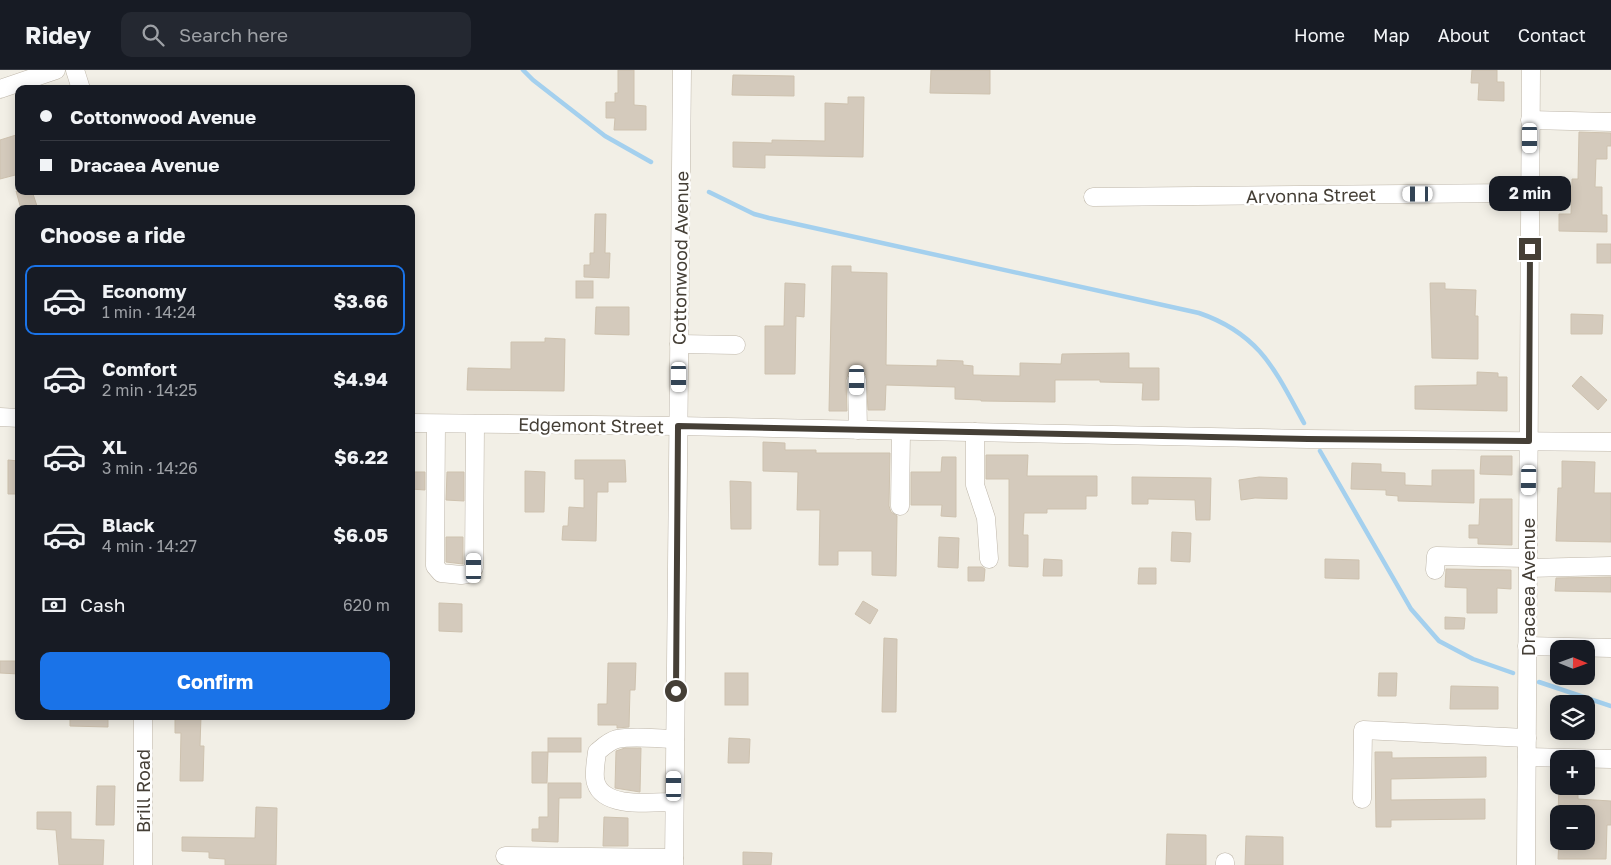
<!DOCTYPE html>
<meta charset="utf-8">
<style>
body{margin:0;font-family:"Golos Text",sans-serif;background:#242831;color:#f1f3f6;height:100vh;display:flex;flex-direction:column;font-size:19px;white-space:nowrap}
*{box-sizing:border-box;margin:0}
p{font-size:16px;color:#9ea1a6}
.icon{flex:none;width:28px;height:28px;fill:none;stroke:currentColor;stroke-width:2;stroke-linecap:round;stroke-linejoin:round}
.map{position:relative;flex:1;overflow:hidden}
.drawer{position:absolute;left:15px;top:135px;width:400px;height:515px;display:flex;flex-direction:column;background:#171b24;border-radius:10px;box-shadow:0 2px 12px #0003}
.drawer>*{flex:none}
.guide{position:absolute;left:15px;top:15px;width:400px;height:110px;border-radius:10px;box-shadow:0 2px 12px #0003;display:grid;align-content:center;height:110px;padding:0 25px;background:#171b24}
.needle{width:32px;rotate:91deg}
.tools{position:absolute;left:1550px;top:570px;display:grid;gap:10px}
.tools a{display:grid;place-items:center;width:45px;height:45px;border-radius:10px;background:#171b24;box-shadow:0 2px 12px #0003;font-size:25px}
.end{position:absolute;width:22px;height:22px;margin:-11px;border:6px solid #453f36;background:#fff;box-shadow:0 0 0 2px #fff}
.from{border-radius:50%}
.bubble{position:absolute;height:35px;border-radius:10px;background:#171b24;box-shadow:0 2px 12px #0003;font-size:16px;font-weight:700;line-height:35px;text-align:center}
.car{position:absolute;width:15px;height:30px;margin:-15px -8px;border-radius:6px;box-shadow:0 0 4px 1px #0007;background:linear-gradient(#fff 24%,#345 0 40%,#fff 0 76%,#345 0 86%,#fff 0)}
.guide b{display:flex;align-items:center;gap:18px;height:48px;font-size:19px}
.guide b+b{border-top:1px solid #363941}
.guide i{width:12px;height:12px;background:#f1f3f6}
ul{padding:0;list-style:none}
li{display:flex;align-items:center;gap:15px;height:70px;margin:0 10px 8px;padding:0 15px;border:2px solid transparent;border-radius:10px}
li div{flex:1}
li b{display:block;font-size:19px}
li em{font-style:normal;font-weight:700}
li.on{border-color:#1a73e8}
li>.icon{width:45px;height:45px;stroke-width:1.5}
h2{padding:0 25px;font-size:22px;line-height:60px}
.pay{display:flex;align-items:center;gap:12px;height:55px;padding:0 25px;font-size:19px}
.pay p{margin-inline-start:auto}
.cta{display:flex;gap:10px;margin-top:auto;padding:10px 25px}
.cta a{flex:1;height:58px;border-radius:10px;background:#1a73e8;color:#fff;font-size:20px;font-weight:700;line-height:58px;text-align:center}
header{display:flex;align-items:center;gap:30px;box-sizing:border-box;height:70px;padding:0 25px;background:#171b24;border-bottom:1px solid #363941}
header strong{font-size:24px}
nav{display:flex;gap:28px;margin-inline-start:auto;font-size:18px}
.search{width:350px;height:45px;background:#242831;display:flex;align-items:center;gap:12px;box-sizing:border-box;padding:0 18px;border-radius:10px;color:#9ea1a6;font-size:19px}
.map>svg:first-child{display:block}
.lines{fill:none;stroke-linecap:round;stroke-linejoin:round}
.stream{stroke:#a4d0ee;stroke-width:4.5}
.building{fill:#d4cabc;stroke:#cec2af}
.minor-casing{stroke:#beb6a9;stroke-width:19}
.minor{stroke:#fff;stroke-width:18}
.route{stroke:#453f36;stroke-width:6}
.labels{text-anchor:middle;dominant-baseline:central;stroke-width:5;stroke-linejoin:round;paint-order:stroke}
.street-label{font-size:18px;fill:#453f36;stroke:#fff}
</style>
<header>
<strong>Ridey</strong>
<div class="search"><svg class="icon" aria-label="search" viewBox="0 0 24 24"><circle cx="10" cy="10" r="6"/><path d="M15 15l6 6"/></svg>Search here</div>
<nav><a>Home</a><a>Map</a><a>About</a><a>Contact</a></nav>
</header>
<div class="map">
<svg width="1611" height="795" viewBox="0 0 1611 795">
<rect width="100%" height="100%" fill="#f2efe6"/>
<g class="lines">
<g class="stream">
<path d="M523 0 533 10 605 66 651 92"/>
<path d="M709 122 754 144 769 148 1199 243C1260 264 1275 300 1304 353"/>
<path d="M1320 381 1411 539 1439 571 1473 589 1513 603"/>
<path d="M1539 612 1611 636"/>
</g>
</g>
<g class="building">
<path d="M618 0H634V35L646 36V60H614L615 48H606V32H615V23H618Z"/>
<path d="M931 0H990V24L930 23Z"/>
<path d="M1472 0H1497V12H1504V31L1478 30 1479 13H1471Z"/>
<path d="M733 5 794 6V26L732 25Z"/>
<path d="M848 27H864L863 87 765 85V98L733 97V72L772 73V70L825 71V33L848 34Z"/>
<path d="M1579 62 1611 63V76H1607V89H1596L1595 117H1602V145H1607V162L1559 161V144H1571L1572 109H1578Z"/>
<path d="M16 65 19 74V104L0 109V70Z"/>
<path d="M16 121H32L38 139H21Z"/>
<path d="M595 144H606L605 183H610L609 208 584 207V195H590V183H594Z"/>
<rect x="1597" y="174" width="14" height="19"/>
<path d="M832 196H851V202L887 203 886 295 937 296V290L963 291V295L973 296V305L1020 306V293L1061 294 1062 284 1129 283V298H1159V330H1142L1143 313 1100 312V310H1055V332L981 331V330L955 329V317L886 315 885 340H868L866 305 862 301 856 299 848 304 846 310 847 341H829Z"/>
<rect x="576" y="211" width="17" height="17"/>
<path d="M785 213 805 214 804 247 796 246 795 304H765V256H784Z"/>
<path d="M1430 213H1445V219L1476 220 1475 246H1478V289L1432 288Z"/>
<path d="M596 237H629V265L595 264Z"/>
<path d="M1571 244 1603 245 1602 264H1571Z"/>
<path d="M545 268 565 269 564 321 467 320 468 298 511 299V272H545Z"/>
<path d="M1477 302 1498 303V307H1507V341L1415 339V316L1477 315Z"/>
<path d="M1581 306 1607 330 1598 340 1572 316Z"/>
<path d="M763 372 785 373V380H816V383H890L889 436 891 442 897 446 896 506 872 505V481H838V495H819L820 440H797L798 402 763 401Z"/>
<path d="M986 385H1028L1027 406H1097V426H1086V439H1047V443H1024L1023 465H1028V497L1009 496V409H986Z"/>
<path d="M1481 386H1512V405L1480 404Z"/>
<path d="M942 387H956V447L941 446 942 435H911V402H941Z"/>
<path d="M8 390 19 391V424H8Z"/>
<path d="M575 390H625L626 412H608V422H597L596 471 562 470 563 456H568L569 437 584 438V409H575Z"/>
<path d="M1562 391 1595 392 1594 423H1611V472L1556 471 1558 418H1562Z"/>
<path d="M1352 393 1381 394V402L1405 403V415L1432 416V400H1474V433L1398 431V426L1386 425V420L1351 419Z"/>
<path d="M525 401 545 402 544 442H525Z"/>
<path d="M411 402H425V420L411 419Z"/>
<path d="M447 402H464V431L446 430Z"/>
<path d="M1132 407 1211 408 1210 450H1196L1195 430 1148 429V434H1132Z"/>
<path d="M1259 407 1287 408V429L1255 428 1241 430 1239 410Z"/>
<path d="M730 411 751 412V459H731Z"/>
<path d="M1480 429H1512V475L1478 474V468H1469V455H1479Z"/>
<path d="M1172 462 1191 463 1190 492 1171 491Z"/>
<path d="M446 467H463V494L446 492Z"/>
<path d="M939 467 959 468 958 498 938 497Z"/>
<path d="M1044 489 1062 490V506H1043Z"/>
<path d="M1325 489 1359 490V509L1325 508Z"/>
<path d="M968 497H982L985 499 984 511H968Z"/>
<path d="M1139 498H1156V514H1138Z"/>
<path d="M1446 499 1511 500V519L1497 518V543H1467V518L1445 517Z"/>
<path d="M1611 507V522L1555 521 1556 508Z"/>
<path d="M863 531 878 540 870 554 855 544Z"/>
<path d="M439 533 462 534V562L439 561Z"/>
<path d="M1445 547 1465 548 1464 559H1445Z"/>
<path d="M884 568 897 569 896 642H882Z"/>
<path d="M0 591H19V604L0 603Z"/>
<path d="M608 593H636L635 620H630L629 657 617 658V655H598V634H607Z"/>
<rect x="725" y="603" width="23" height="32"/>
<path d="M1379 603H1397L1396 626H1378Z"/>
<path d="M1451 616 1498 617V639H1450Z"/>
<path d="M70 646H108V657L70 656Z"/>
<path d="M175 646H201L200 676H204L203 711H180L181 663H175Z"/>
<rect x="548" y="668" width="33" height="14"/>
<path d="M729 668 750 669 749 693H728Z"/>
<path d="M625 678H641L640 722 615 718 616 681Z"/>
<path d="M532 682H548L547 713H532Z"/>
<path d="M1375 682H1392V688L1486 687V707L1391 709V730L1485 729V749L1391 750V757H1376Z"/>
<path d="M548 713H581V728H559L558 772 532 771V759H539V747H548Z"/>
<path d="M97 716H115L114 755H96Z"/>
<path d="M1559 716H1578V729L1611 731V755H1607L1606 789H1558L1559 771H1586V744H1558Z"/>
<path d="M256 737 277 738 276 795H225V789L209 788V782L182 781V767L255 768Z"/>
<path d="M37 742H71V769L104 770 103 795H59L56 760 37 759Z"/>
<path d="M604 747 628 748V776H603Z"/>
<path d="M1167 764 1206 765V795H1166Z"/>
<path d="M1246 766 1283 767V795H1245Z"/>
<path d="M743 782 772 783 771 795H743Z"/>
</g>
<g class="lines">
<defs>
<g id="minor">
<path d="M75 0 81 19"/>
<path d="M0 19 56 0"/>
<path d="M1530 50 1611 52"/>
<path d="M1093 127 1513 123 1530 122"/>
<path d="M679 274 736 275"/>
<path d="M857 310 858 360"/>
<path d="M0 347 19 348"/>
<path d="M411 353 678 356 1308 369 1611 372"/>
<path d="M436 354 435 496 441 503 461 505 468 504 474 498 475 354"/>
<path d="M975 362V415L986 448 989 489"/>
<path d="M900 436 901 361"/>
<path d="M1528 498 1611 496"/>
<path d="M1435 500 1436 486 1528 488"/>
<path d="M1527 576 1611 578"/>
<path d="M1527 687 1611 689"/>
<path d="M1362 729 1363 660 1527 668"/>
<path d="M674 732C653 732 604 739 596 713 593 705 596 691 597 682 603 677 609 671 617 669 635 665 657 669 675 669"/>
<path d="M505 786 674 788"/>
<path d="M143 795V646"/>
<path d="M674 795 682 0"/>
<path d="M1225 795V792"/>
<path d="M1526 795 1531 0"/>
</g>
</defs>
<use href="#minor" class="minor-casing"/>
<use href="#minor" class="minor"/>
</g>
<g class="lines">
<path class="route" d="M676 621 678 356 1308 369 1529 371 1530 179"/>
</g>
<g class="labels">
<g class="street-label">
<text transform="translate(1311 125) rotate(-1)">Arvonna Street</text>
<text transform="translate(680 188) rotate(-89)">Cottonwood Avenue</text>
<text transform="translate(591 355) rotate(1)">Edgemont Street</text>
<text transform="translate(1528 517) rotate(-90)">Dracaea Avenue</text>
<text transform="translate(143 721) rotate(-90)">Brill Road</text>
</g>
</g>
</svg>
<div class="tools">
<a><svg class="needle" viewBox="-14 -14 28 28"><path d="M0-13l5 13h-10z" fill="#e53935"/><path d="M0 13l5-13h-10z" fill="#9ea1a6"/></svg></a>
<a><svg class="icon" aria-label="layers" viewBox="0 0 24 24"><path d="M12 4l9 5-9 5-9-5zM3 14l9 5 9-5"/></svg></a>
<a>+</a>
<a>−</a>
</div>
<i class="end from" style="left:676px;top:621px"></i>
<i class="end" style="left:1530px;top:179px"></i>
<div class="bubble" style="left:1489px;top:106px;width:82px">2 min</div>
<i class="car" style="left:1530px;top:68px;rotate:180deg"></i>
<i class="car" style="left:1418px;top:124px;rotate:270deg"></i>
<i class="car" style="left:679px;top:307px;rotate:180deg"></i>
<i class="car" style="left:857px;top:310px;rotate:180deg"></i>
<i class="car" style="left:1529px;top:410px;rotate:181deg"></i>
<i class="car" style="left:474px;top:498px;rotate:0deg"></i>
<i class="car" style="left:674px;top:716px;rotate:0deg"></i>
<div class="guide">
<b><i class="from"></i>Cottonwood Avenue</b>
<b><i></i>Dracaea Avenue</b>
</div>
<section class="drawer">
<h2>Choose a ride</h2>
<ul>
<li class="on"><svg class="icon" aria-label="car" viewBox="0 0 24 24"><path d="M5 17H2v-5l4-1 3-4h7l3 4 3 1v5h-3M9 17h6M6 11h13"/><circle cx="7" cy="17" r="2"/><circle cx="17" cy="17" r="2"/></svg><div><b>Economy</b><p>1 min · 14:24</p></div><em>$3.66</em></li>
<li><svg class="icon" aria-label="car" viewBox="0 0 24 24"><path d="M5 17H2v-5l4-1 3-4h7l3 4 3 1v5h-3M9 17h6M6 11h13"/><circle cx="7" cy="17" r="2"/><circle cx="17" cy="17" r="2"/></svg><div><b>Comfort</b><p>2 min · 14:25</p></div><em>$4.94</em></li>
<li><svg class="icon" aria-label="car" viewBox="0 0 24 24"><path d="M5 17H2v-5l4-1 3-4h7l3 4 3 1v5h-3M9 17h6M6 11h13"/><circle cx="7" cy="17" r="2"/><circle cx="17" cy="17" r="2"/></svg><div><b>XL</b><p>3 min · 14:26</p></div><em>$6.22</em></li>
<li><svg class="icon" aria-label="car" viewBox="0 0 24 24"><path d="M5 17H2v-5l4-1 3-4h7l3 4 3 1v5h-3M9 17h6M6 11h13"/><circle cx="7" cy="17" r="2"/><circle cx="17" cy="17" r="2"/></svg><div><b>Black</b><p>4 min · 14:27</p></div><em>$6.05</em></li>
</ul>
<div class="pay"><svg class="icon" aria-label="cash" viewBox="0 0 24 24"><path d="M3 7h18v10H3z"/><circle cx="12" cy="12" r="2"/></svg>Cash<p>620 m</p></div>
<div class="cta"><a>Confirm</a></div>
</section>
</div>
